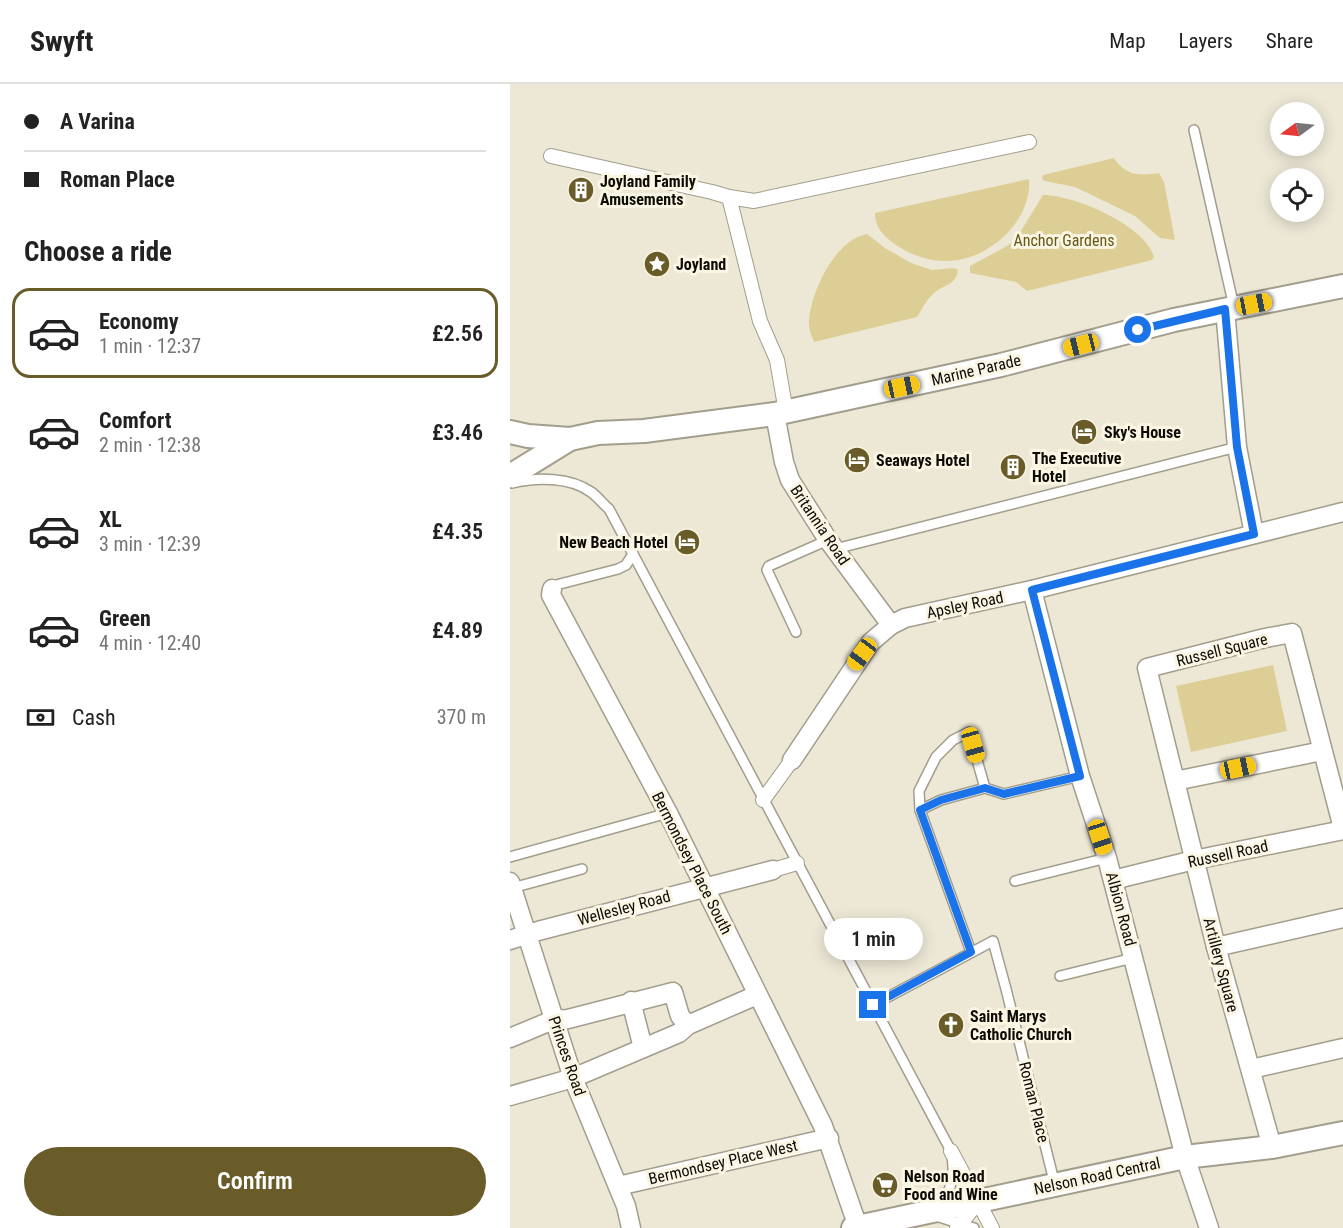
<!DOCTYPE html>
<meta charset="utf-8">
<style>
body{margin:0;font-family:"Roboto Condensed",sans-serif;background:#f2f2f2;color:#222;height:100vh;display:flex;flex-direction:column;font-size:22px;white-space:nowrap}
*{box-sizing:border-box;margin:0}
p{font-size:20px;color:#767676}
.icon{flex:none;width:33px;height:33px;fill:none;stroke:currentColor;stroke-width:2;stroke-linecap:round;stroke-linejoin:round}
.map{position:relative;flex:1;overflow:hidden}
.panel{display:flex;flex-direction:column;background:#fff;width:510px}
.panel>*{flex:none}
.top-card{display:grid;align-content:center;height:132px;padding:0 24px;background:#fff}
.needle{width:39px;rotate:255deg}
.buttons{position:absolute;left:760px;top:18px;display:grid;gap:12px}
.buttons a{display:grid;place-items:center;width:54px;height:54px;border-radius:50%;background:#fff;box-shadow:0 3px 15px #0003;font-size:30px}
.end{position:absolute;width:27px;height:27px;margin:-14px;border:8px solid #1a73e8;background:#fff;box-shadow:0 0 0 3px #fff}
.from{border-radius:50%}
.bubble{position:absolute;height:42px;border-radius:21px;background:#fff;box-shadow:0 3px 15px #0003;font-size:20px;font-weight:600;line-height:42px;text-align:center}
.car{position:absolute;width:18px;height:36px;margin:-18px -9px;border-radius:8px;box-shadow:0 0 4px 2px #0007;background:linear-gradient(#f5c518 24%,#345 0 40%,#f5c518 0 76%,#345 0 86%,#f5c518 0)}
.top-card b{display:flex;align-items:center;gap:21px;height:57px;font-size:22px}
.top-card b+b{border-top:2px solid #e0e0e0}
.top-card i{width:15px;height:15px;background:#222}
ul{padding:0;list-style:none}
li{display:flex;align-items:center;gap:18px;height:90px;margin:0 12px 9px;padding:0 12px;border:3px solid transparent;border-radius:18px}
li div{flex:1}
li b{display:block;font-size:22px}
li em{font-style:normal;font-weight:600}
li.current{border-color:#695c29}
li>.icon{width:54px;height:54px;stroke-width:1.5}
h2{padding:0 24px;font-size:27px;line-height:72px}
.pay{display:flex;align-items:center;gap:15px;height:66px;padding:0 24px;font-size:22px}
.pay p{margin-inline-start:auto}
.cta{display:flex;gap:12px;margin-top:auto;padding:12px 24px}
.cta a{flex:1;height:69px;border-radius:36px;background:#695c29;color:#fff;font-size:24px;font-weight:600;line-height:69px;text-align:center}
header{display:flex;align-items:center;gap:36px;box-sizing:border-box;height:84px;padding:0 30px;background:#fff;border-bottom:2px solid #e0e0e0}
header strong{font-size:28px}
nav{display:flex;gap:33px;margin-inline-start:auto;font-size:21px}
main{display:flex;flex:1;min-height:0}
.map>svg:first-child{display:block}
.green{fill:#ddce95}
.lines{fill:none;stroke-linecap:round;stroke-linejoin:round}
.service-casing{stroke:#a29d8c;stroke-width:12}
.pedestrian-casing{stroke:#a29d8c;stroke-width:16}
.minor-casing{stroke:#a29d8c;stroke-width:21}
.tertiary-casing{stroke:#a29d8c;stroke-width:26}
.service{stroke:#fff;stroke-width:9}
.pedestrian{stroke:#fff;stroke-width:14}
.minor{stroke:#fff;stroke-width:18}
.tertiary{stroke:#fff;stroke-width:22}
.route{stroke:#1a73e8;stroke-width:8}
.labels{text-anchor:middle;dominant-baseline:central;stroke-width:6;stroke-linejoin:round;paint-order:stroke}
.poi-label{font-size:16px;font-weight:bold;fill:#0d0b06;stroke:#faf6e3;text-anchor:start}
.park-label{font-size:16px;fill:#665717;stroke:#faf6e3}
.street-label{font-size:16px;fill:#0d0b06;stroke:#faf6e3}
</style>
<header>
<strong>Swyft</strong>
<nav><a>Map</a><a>Layers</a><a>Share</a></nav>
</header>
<main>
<section class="panel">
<div class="top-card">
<b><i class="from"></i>A Varina</b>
<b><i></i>Roman Place</b>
</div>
<h2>Choose a ride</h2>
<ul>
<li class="current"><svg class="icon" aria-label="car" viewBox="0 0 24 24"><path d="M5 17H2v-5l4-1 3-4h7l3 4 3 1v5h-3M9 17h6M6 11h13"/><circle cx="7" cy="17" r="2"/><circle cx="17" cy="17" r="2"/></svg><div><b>Economy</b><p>1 min · 12:37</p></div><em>£2.56</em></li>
<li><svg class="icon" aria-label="car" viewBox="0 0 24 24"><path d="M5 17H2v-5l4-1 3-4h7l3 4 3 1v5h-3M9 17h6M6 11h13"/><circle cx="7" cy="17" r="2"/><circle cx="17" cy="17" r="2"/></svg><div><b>Comfort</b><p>2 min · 12:38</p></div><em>£3.46</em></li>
<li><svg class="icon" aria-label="car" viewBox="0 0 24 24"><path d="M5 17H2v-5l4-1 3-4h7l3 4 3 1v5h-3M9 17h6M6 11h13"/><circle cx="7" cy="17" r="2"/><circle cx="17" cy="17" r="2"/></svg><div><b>XL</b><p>3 min · 12:39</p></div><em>£4.35</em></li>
<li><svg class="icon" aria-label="car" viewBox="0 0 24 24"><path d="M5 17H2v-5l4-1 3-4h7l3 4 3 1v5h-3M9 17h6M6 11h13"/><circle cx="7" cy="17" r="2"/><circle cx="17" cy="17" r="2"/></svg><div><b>Green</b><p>4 min · 12:40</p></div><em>£4.89</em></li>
</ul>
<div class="pay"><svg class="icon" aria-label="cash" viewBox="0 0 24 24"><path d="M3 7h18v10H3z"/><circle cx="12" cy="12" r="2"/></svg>Cash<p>370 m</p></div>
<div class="cta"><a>Confirm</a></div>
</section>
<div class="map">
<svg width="833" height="1144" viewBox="0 0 833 1144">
<rect width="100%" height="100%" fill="#ede8d6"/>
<g class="green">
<path d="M604 74C615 92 631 92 649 89L654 98 665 156 650 154 625 132 565 103 535 97 532 95 533 91Z"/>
<path d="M519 95C522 132 488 167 453 175 429 181 402 173 383 159 372 150 365 143 365 129Z"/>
<path d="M533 111C564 111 635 141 644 173L642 176 517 207 506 198 460 189V182L497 162 506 155Z"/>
<path d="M357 150 375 164 401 179 422 186 444 184 448 186C446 202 434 200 424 209 417 215 412 225 407 233L304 258C301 251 298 243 299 235 302 206 325 156 357 150Z"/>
<path d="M763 581 777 647 681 668 666 602Z"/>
</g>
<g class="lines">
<defs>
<g id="service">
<path d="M684 46 724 223"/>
<path d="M2 399C27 393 60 393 81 408 88 413 93 420 99 425L441 1067C445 1086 444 1108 427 1120"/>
<path d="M325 465 727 363"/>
<path d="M42 505 46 501 108 485 116 481 123 470"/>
<path d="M286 548 257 486 259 482 318 456"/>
<path d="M410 726 409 707 426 673 443 656 459 648 475 704"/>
<path d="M0 773 158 729"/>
<path d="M505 797 597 774"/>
<path d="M2 804 72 785"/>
<path d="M461 868 410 726 431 716 475 704 494 710 570 692"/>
<path d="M550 892 623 874"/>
<path d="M363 921 483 857 496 905 545 1101"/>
<path d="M426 1132 464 1144"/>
</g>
<g id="pedestrian">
<path d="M41 72 202 108 219 113 244 117 519 58"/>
<path d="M219 113 250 237 267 276 276 328"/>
<path d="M253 716 282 676"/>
<path d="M263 786 287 779"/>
<path d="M441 1067 482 1144"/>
<path d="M447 1144 468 1118"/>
</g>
<g id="minor">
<path d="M715 225 727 363 744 450"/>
<path d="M265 330 274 378 280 396 318 456 381 541"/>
<path d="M42 505 41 511 158 729 313 1042 348 1143"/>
<path d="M522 506 570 692 597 774 675 1073 699 1144"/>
<path d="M282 676 361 558 381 541 395 534 522 506 833 428"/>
<path d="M665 697 812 667"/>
<path d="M603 796 684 776 833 746"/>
<path d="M0 798 63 994 116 1122 121 1144"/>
<path d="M0 856 28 847 263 786"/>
<path d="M706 863 833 834"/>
<path d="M121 917 133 964"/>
<path d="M0 954 43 936 58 935 163 908 170 932 178 941"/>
<path d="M741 985 833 964"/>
<path d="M0 1012 63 994 169 949 178 941 247 911"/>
<path d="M762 1063 706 863 637 584 755 554 782 549 833 744"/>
<path d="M108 1102 319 1054"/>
</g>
<g id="tertiary">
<path d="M0 348 18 352 60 355 88 349 134 347 265 330 491 281 664 236 833 202"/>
<path d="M0 392 60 355"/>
<path d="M343 1144 675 1073 762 1063 833 1049"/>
</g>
</defs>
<use href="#service" class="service-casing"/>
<use href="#pedestrian" class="pedestrian-casing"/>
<use href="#minor" class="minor-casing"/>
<use href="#tertiary" class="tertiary-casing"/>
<use href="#service" class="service"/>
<use href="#pedestrian" class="pedestrian"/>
<use href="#minor" class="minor"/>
<use href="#tertiary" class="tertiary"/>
</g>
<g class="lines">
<path class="route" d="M363 921 461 868 410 726 431 716 475 704 494 710 570 692 522 506 744 450 727 363 715 225 628 246"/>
</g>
<defs>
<symbol id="building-disc" viewBox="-11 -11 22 22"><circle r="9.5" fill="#695c29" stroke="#faf6e3"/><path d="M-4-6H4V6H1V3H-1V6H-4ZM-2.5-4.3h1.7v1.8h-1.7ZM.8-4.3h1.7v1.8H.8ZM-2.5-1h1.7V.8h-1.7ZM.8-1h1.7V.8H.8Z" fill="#fff"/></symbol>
<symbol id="sight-disc" viewBox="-11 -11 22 22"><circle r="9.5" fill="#695c29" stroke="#faf6e3"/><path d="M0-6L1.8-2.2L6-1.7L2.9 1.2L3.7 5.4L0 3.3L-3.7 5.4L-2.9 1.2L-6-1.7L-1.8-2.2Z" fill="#fff"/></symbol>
<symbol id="hotel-disc" viewBox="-11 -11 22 22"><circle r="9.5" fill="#695c29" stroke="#faf6e3"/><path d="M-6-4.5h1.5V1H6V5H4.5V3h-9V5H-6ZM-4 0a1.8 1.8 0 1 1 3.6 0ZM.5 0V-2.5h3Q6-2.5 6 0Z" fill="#fff"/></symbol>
<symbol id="church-disc" viewBox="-11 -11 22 22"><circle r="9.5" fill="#695c29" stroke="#faf6e3"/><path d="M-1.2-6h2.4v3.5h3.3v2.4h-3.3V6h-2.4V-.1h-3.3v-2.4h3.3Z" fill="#fff"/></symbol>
<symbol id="supermarket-disc" viewBox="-11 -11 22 22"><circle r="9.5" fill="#695c29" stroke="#faf6e3"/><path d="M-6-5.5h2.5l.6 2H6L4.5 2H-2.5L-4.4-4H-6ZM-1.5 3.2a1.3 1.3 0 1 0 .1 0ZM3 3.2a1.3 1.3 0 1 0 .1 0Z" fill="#fff"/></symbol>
</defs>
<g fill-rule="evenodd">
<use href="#building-disc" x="56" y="91" width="30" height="30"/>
<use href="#sight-disc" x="132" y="165" width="30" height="30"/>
<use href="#hotel-disc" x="559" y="333" width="30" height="30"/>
<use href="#hotel-disc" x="332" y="361" width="30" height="30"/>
<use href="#building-disc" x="488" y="368" width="30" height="30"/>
<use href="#hotel-disc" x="162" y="443" width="30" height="30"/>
<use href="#church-disc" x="426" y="926" width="30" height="30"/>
<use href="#supermarket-disc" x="360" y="1086" width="30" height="30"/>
</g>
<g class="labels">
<g class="poi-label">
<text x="90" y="97">Joyland Family<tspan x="90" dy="18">Amusements</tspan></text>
<text x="166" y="180">Joyland</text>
<text x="594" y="348">Sky's House</text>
<text x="522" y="374">The Executive<tspan x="522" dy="18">Hotel</tspan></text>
<text x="366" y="376">Seaways Hotel</text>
<text x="158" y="458" text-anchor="end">New Beach Hotel</text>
<text x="460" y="932">Saint Marys<tspan x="460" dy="18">Catholic Church</tspan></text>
<text x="394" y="1092">Nelson Road<tspan x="394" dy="18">Food and Wine</tspan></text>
</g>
<g class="park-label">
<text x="554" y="156">Anchor Gardens</text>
</g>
<g class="street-label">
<text transform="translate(466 286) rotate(-13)">Marine Parade</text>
<text transform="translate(310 441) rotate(56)">Britannia Road</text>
<text transform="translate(455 521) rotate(-12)">Apsley Road</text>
<text transform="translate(712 566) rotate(-14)">Russell Square</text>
<text transform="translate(718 770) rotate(-12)">Russell Road</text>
<text transform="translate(182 779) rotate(63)">Bermondsey Place South</text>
<text transform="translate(114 824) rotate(-15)">Wellesley Road</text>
<text transform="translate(611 825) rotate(75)">Albion Road</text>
<text transform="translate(711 881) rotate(75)">Artillery Square</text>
<text transform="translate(57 972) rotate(71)">Princes Road</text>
<text transform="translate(524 1018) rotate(76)">Roman Place</text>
<text transform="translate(213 1078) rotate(-13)">Bermondsey Place West</text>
<text transform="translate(587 1092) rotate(-12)">Nelson Road Central</text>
</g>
</g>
</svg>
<div class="buttons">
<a><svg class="needle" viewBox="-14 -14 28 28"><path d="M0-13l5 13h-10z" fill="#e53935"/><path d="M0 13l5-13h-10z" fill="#767676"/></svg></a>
<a><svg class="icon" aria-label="locate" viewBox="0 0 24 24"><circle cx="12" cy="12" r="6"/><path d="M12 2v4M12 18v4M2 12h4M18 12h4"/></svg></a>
</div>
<i class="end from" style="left:628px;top:246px"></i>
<i class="end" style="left:363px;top:921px"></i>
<div class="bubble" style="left:314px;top:834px;width:99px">1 min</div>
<i class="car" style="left:744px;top:220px;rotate:79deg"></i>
<i class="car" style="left:571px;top:261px;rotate:256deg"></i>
<i class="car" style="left:392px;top:303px;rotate:78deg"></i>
<i class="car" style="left:352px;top:570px;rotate:217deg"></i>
<i class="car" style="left:463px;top:661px;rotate:164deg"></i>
<i class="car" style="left:728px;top:684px;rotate:78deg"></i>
<i class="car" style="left:590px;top:753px;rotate:162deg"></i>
</div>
</main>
